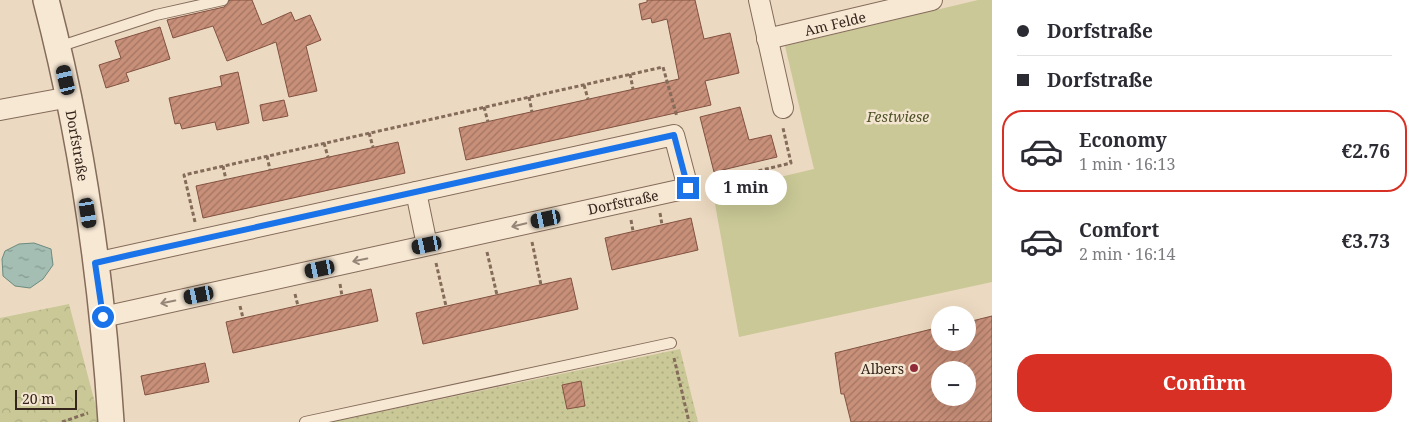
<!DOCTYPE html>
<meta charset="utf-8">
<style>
body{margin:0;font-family:"Noto Serif",serif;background:#f2f2f3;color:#2b2b33;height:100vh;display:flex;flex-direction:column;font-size:19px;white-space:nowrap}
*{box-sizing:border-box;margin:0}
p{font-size:16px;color:#7c7c81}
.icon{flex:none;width:28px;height:28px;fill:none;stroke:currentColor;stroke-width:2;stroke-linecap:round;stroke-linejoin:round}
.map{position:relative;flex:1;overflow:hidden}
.drawer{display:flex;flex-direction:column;background:#fff;width:425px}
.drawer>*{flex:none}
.hud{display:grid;align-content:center;height:110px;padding:0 25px;background:#fff}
.buttons{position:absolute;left:931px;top:306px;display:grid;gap:10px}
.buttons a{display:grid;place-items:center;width:45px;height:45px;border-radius:50%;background:#fff;box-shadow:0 5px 20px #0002;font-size:25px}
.scale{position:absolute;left:15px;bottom:12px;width:62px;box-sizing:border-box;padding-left:5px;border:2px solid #35251d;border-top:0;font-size:14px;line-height:18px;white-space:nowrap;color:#35251d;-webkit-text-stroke:4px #f3e5d0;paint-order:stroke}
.end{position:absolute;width:22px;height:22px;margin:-11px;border:6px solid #1a73e8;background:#fff;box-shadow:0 0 0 2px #fff}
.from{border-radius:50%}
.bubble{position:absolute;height:35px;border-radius:18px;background:#fff;box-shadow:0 5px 20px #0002;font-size:16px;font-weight:700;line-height:35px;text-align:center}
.car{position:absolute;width:15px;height:30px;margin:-15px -8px;border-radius:6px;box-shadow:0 0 4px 1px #0007;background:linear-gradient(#222 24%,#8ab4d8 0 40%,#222 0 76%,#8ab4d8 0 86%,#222 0)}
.hud b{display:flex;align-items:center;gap:18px;height:48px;font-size:19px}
.hud b+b{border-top:1px solid #e1e1e2}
.hud i{width:12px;height:12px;background:#2b2b33}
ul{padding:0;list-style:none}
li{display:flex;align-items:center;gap:15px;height:82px;margin:0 10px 8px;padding:0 15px;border:2px solid transparent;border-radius:20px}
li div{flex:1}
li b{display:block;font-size:19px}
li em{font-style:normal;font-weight:700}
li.selected{border-color:#d93025}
li>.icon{width:45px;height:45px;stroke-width:1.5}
.button{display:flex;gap:10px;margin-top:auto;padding:10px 25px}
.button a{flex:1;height:58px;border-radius:20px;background:#d93025;color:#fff;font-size:20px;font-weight:700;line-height:58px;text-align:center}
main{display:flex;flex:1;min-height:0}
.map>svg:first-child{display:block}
.green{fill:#c9c896}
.forest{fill:url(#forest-crowns)}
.garden{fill:url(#garden-dots)}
.water{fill:url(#water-ripples);stroke:#6b8b7f}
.building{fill:url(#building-hatch);stroke:#825241;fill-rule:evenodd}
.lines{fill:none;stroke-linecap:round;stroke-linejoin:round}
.service-casing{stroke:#846b5a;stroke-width:12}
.minor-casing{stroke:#846b5a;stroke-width:22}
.tertiary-casing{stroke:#846b5a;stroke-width:28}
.path{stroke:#846b5a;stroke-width:3;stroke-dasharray:4 2.5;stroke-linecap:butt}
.service{stroke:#f7e8d4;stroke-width:10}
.minor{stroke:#f7e8d4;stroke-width:20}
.tertiary{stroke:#f7e8d4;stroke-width:25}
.oneway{stroke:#968678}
.route{stroke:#1a73e8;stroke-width:6}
.poi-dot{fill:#902c3a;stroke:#f3e5d0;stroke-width:2}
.labels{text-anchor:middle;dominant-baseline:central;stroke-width:5;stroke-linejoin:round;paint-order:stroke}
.street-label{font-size:14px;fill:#35251d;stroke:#f3e5d0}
.park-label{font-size:14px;font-style:italic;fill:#4b5025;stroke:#f3e5d0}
.poi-label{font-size:14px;fill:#35251d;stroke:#f3e5d0;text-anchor:end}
</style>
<main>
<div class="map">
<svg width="992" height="422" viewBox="0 0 992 422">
<defs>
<pattern id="forest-crowns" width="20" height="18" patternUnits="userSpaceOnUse" patternTransform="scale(1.25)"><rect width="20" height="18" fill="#c9c896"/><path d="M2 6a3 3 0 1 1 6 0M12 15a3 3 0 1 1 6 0" fill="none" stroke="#adac81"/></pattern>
<pattern id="garden-dots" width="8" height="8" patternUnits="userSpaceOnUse" patternTransform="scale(1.25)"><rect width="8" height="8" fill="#c9c896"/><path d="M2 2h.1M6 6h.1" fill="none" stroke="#adac81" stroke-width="1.8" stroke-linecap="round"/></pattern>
<pattern id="water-ripples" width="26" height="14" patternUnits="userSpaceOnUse" patternTransform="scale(1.25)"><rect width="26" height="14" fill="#a4beb3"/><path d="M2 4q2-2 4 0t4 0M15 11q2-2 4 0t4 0" fill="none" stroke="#869a91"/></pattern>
<pattern id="building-hatch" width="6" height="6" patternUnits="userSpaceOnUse" patternTransform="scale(1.25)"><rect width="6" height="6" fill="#c88f79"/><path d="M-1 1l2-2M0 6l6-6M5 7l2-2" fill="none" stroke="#a37563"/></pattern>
</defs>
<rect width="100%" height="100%" fill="#ecd9c1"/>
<path class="green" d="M978 0H992V282L739 337 713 193 814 169 785 46Z"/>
<path class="forest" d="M69 304 100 422H0V318Z"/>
<path class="garden" d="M680 349 698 422H332Z"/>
<path class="water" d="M34 243 51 249 53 265 43 279 30 288 15 286 3 276 2 259 5 251 19 244Z"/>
<g class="building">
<path d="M230 0H252L262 25 291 12 295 21 310 15 321 40 306 46 317 91 289 97 276 42 227 61 213 26 173 38 167 20 224 7Z"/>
<path d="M647 0H695L704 39 730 33 739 73 705 81 711 105 466 160 459 128 679 79 667 19 652 23 651 18 642 20 639 4 647 2Z"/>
<path d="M160 27 170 59 126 73 129 81 106 88 99 65 121 58 115 41Z"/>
<path d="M238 72 249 123 217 130 215 122 182 129 180 123 175 124 169 98 222 86 220 76Z"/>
<path d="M284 100 288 116 263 121 260 105Z"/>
<path d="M740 107 749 140 771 135 777 157 714 172 700 117Z"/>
<path d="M398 142 405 173 203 218 196 186Z"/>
<path d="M691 218 698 250 612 270 605 238Z"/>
<path d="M571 278 578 309 423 344 416 313Z"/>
<path d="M371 289 378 321 233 353 226 322Z"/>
<path d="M992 316V422H851L844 394H841L835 353 940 327V342H968V322ZM940 370H968V398H940Z"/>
<path d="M205 363 209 382 145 395 141 376Z"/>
<path d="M581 381 585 406 567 409 562 385Z"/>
</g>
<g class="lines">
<defs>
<g id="service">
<path d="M58 47 156 15 223 0"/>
<path d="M305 422 671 343"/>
</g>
<g id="minor">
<path d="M759 0 783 108"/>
<path id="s1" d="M767 39 932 0"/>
<path d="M0 110 70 97"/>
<path d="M416 192 427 245"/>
<path d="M95 263 674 135 688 188 103 317"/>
</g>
<g id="tertiary">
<path id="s2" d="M46 0C82 138 102 280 111 422"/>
</g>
</defs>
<use href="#service" class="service-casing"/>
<use href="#minor" class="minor-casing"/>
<use href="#tertiary" class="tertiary-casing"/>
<g class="path">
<path d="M630 74 633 89"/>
<path d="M584 85 588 99"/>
<path d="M529 97 532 112"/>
<path d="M484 107 488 122"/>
<path d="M369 133 373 147"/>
<path d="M324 143 328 157"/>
<path d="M267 156 270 170"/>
<path d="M223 166 226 180"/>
<path d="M708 183 791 163 783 128"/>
<path d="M660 213 662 225"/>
<path d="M631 220 633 231"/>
<path d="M195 222 184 175 663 67 677 117"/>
<path d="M532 242 541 285"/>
<path d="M487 252 497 295"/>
<path d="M436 263 446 306"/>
<path d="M340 284 342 296"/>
<path d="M295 294 298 306"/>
<path d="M240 306 243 318"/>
<path d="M674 358 689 422"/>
<path d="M62 422 88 413"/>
</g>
<use href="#service" class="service"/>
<use href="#minor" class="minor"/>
<use href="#tertiary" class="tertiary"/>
</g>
<defs><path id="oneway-shaft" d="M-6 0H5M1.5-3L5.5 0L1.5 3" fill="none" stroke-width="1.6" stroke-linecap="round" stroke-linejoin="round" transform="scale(1.25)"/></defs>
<g class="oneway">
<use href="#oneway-shaft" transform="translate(519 225) rotate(167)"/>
<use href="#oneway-shaft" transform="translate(360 260) rotate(168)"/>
<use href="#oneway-shaft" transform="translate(168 302) rotate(168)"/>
</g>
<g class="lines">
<path class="route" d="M103 317 95 263 130 255 674 135 688 188"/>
</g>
<circle class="poi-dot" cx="914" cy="368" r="5"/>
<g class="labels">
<g class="street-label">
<text stroke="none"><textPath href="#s1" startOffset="70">Am Felde</textPath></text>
<text stroke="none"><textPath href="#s2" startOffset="149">Dorfstraße</textPath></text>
<text transform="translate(623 202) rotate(-12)">Dorfstraße</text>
</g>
<g class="park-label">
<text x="898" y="116">Festwiese</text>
</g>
<g class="poi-label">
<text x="904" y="368">Albers</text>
</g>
</g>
</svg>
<div class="buttons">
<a>+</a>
<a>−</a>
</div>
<div class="scale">20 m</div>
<i class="end from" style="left:103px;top:317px"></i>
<i class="end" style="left:688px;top:188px"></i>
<div class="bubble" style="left:705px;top:170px;width:82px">1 min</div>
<i class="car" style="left:66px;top:80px;rotate:347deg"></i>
<i class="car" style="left:88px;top:213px;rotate:171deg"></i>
<i class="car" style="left:546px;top:219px;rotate:258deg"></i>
<i class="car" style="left:427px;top:245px;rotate:258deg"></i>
<i class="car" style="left:320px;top:269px;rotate:258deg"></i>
<i class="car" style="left:199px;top:295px;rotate:258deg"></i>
</div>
<section class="drawer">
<div class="hud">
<b><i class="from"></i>Dorfstraße</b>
<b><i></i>Dorfstraße</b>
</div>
<ul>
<li class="selected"><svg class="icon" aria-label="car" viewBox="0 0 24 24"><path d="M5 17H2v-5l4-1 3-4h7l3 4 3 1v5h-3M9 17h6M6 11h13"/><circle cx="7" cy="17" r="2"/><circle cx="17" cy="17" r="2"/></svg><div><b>Economy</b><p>1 min · 16:13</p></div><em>€2.76</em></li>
<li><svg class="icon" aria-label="car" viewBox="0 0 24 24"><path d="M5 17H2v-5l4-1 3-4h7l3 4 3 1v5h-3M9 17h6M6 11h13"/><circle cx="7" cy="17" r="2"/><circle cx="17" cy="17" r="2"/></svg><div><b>Comfort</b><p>2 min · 16:14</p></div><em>€3.73</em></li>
</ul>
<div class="button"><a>Confirm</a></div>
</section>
</main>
